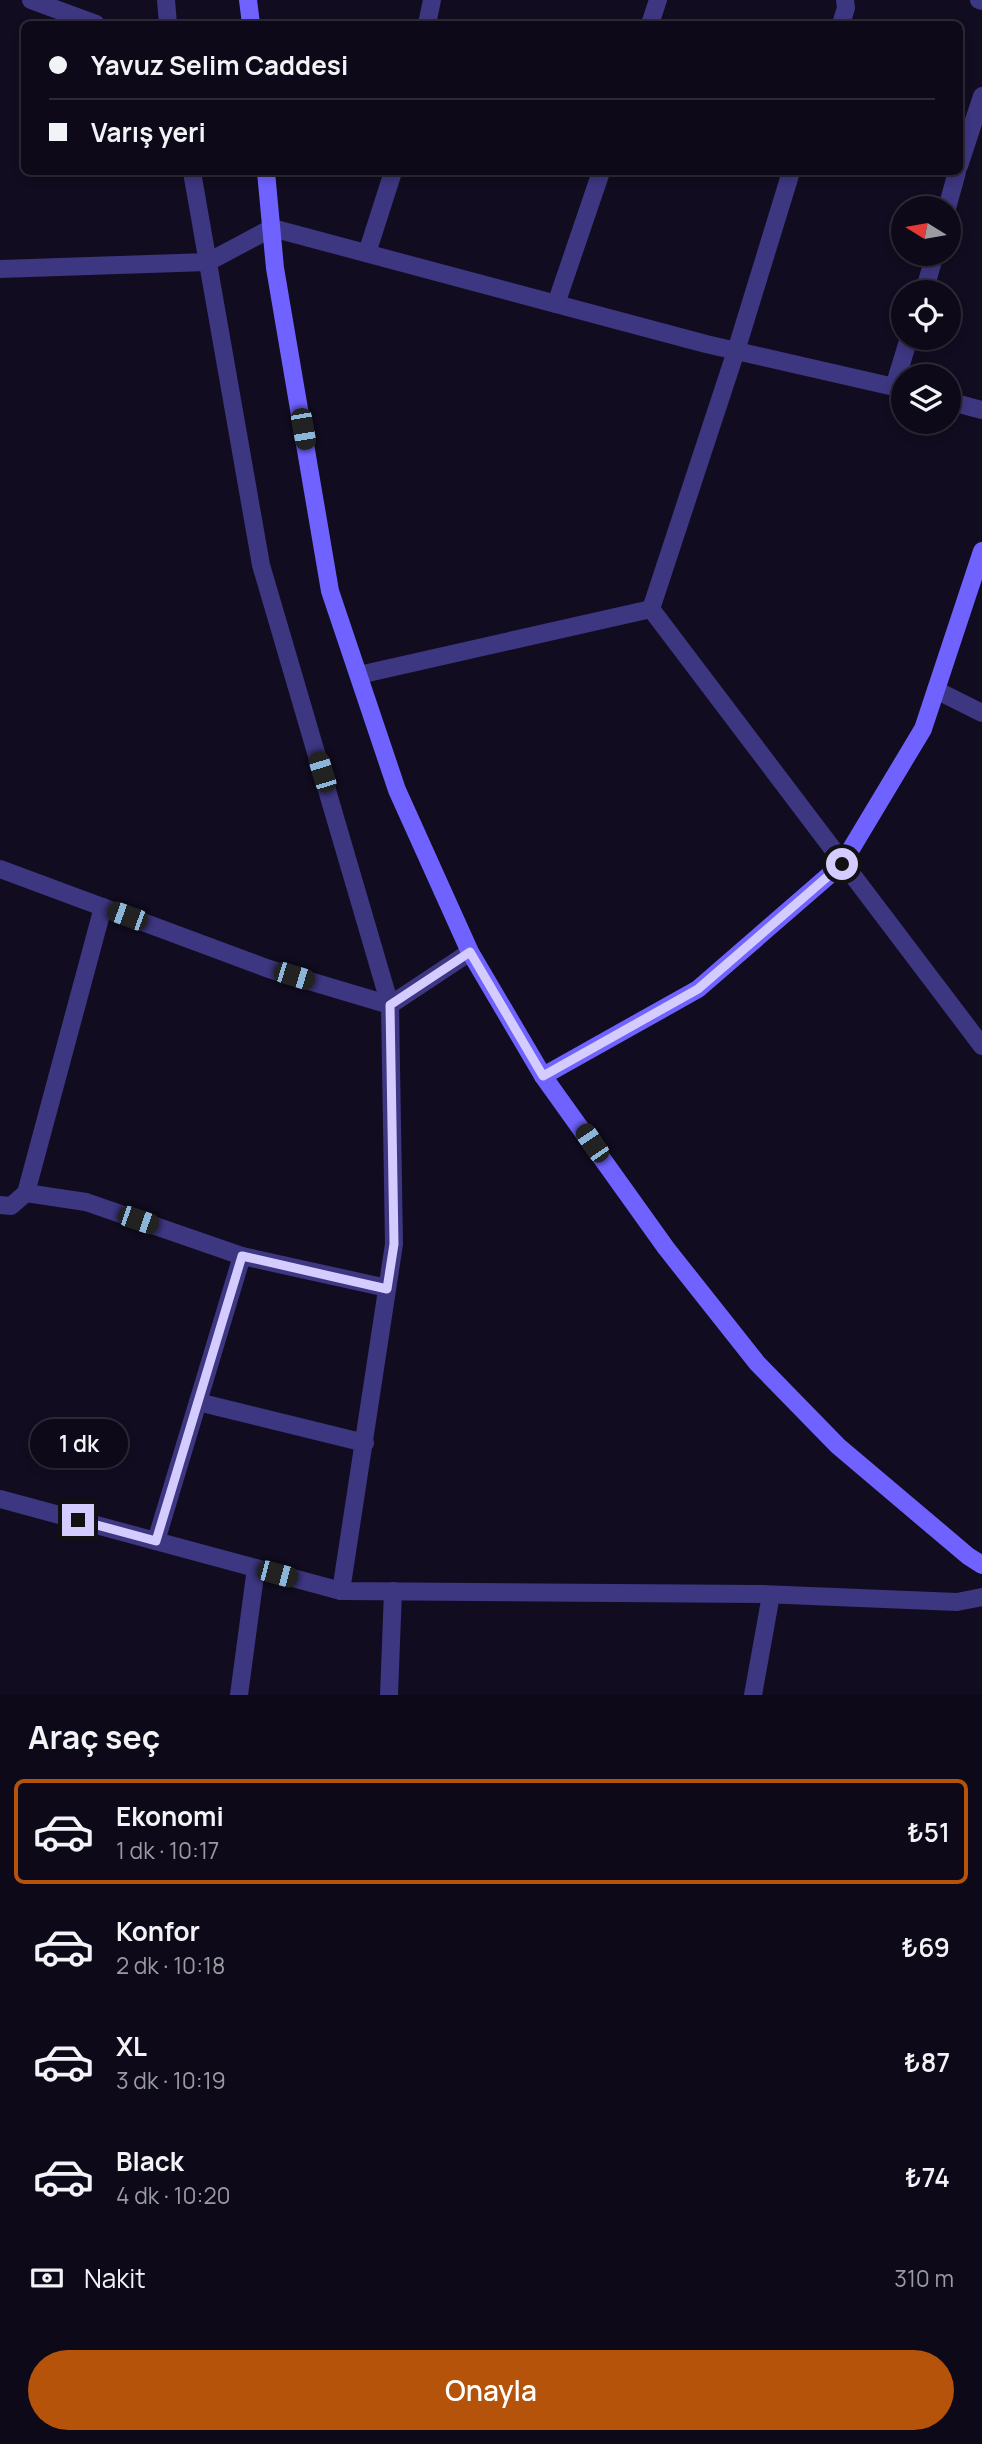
<!DOCTYPE html>
<html lang="tr">
<meta charset="utf-8">
<style>
body{margin:0;font-family:Manrope,sans-serif;background:#1b1725;color:#f1f3f6;height:100vh;display:flex;flex-direction:column;font-size:26px;white-space:nowrap}
*{box-sizing:border-box;margin:0}
p{font-size:23px;color:#9a9aa2}
.icon{flex:none;width:38px;height:38px;fill:none;stroke:currentColor;stroke-width:2;stroke-linecap:round;stroke-linejoin:round}
.map{position:relative;height:1695px;overflow:hidden}
.details{display:flex;flex-direction:column;background:#0d0918;flex:1}
.details>*{flex:none}
.banner{position:absolute;left:21px;top:21px;width:942px;height:154px;border-radius:10px;box-shadow:0 4px 10px #0003,0 0 0 2px #2d2a37;display:grid;align-content:center;height:154px;padding:0 28px;background:#0d0918}
.needle{width:46px;rotate:281deg}
.controls{position:absolute;left:891px;top:196px;display:grid;gap:14px}
.controls a{display:grid;place-items:center;width:70px;height:70px;border-radius:50%;background:#0d0918;box-shadow:0 4px 10px #0003,0 0 0 2px #2d2a37;font-size:35px}
.end{position:absolute;width:32px;height:32px;margin:-16px;border:9px solid #d4cbff;background:#111;box-shadow:0 0 0 4px #111}
.from{border-radius:50%}
.bubble{position:absolute;height:49px;border-radius:24px;background:#0d0918;box-shadow:0 4px 10px #0003,0 0 0 2px #2d2a37;font-size:23px;font-weight:600;line-height:49px;text-align:center}
.car{position:absolute;width:21px;height:42px;margin:-21px -10px;border-radius:9px;box-shadow:0 0 5px 2px #0007;background:linear-gradient(#222 24%,#8ab4d8 0 40%,#222 0 76%,#8ab4d8 0 86%,#222 0)}
.banner b{display:flex;align-items:center;gap:24px;height:66px;font-size:26px}
.banner b+b{border-top:2px solid #2d2a37}
.banner i{width:18px;height:18px;background:#f1f3f6}
ul{padding:0;list-style:none}
li{display:flex;align-items:center;gap:21px;height:105px;margin:0 14px 10px;padding:0 14px;border:4px solid transparent;border-radius:10px}
li div{flex:1}
li b{display:block;font-size:26px}
li em{font-style:normal;font-weight:600}
li.selected{border-color:#b45309}
li>.icon{width:63px;height:63px;stroke-width:1.5}
h2{padding:0 28px;font-size:32px;line-height:84px}
.pay{display:flex;align-items:center;gap:18px;height:77px;padding:0 28px;font-size:26px}
.pay p{margin-inline-start:auto}
.action{display:flex;gap:14px;margin-top:auto;padding:14px 28px}
.action a{flex:1;height:80px;border-radius:42px;background:#b45309;color:#fff;font-size:28px;font-weight:600;line-height:80px;text-align:center}
.map>svg:first-child{display:block}
.lines{fill:none;stroke-linecap:round;stroke-linejoin:round}
.street{stroke:#3d3680;stroke-width:18}
.secondary{stroke:#6f62ff;stroke-width:18}
.route{stroke:#d4cbff;stroke-width:9}
</style>
<div class="map">
<svg width="982" height="1695" viewBox="0 0 982 1695">
<rect width="100%" height="100%" fill="#110c20"/>
<g class="lines">
<g class="street">
<path d="M31 0 96 24"/>
<path d="M166 0 168 24"/>
<path d="M979 0 982 1"/>
<path d="M427 24 432 0"/>
<path d="M650 24 658 0"/>
<path d="M841 24 846 8 845 0"/>
<path d="M959 166 982 96"/>
<path d="M192 172 261 565 390 1005 394 1244 341 1591 761 1594 957 1602 982 1597"/>
<path d="M947 208 957 172"/>
<path d="M367 253 393 172"/>
<path d="M0 269 208 262 272 228 706 344 903 389"/>
<path d="M924 292 935 254"/>
<path d="M556 304 601 172"/>
<path d="M894 387 909 338"/>
<path d="M948 401 982 410"/>
<path d="M651 609 982 1046"/>
<path d="M651 609 736 351 791 172"/>
<path d="M359 675 651 609"/>
<path d="M936 690 982 713"/>
<path d="M0 869 269 969 390 1005 470 952"/>
<path d="M26 1193 86 1202 242 1256 156 1541"/>
<path d="M0 1205 11 1206 26 1193 103 907"/>
<path d="M242 1256 387 1288"/>
<path d="M198 1402 365 1443"/>
<path d="M0 1499 341 1591"/>
<path d="M239 1695 256 1568"/>
<path d="M389 1695 393 1591"/>
<path d="M753 1695 771 1595"/>
</g>
<g class="secondary">
<path d="M248 0 251 24"/>
<path d="M266 172 275 268 330 591 397 790 470 952 543 1076 666 1248 757 1363 838 1446 968 1556 982 1565"/>
<path d="M543 1076 698 989 842 864 923 729 982 551"/>
</g>
</g>
<g class="lines">
<path class="route" d="M78 1520 156 1541 242 1256 387 1289 394 1244 390 1005 470 952 543 1076 698 989 842 864"/>
</g>
</svg>
<div class="controls">
<a><svg class="needle" viewBox="-14 -14 28 28"><path d="M0-13l5 13h-10z" fill="#e53935"/><path d="M0 13l5-13h-10z" fill="#9a9aa2"/></svg></a>
<a><svg class="icon" aria-label="locate" viewBox="0 0 24 24"><circle cx="12" cy="12" r="6"/><path d="M12 2v4M12 18v4M2 12h4M18 12h4"/></svg></a>
<a><svg class="icon" aria-label="layers" viewBox="0 0 24 24"><path d="M12 4l9 5-9 5-9-5zM3 14l9 5 9-5"/></svg></a>
</div>
<i class="end from" style="left:842px;top:864px"></i>
<i class="end" style="left:78px;top:1520px"></i>
<div class="bubble" style="left:30px;top:1419px;width:98px">1 dk</div>
<i class="car" style="left:303px;top:429px;rotate:170deg"></i>
<i class="car" style="left:322px;top:772px;rotate:343deg"></i>
<i class="car" style="left:127px;top:916px;rotate:290deg"></i>
<i class="car" style="left:294px;top:976px;rotate:107deg"></i>
<i class="car" style="left:592px;top:1143px;rotate:326deg"></i>
<i class="car" style="left:138px;top:1220px;rotate:109deg"></i>
<i class="car" style="left:277px;top:1574px;rotate:105deg"></i>
<div class="banner">
<b><i class="from"></i>Yavuz Selim Caddesi</b>
<b><i></i>Varış yeri</b>
</div>
</div>
<section class="details">
<h2>Araç seç</h2>
<ul>
<li class="selected"><svg class="icon" aria-label="car" viewBox="0 0 24 24"><path d="M5 17H2v-5l4-1 3-4h7l3 4 3 1v5h-3M9 17h6M6 11h13"/><circle cx="7" cy="17" r="2"/><circle cx="17" cy="17" r="2"/></svg><div><b>Ekonomi</b><p>1 dk · 10:17</p></div><em>₺51</em></li>
<li><svg class="icon" aria-label="car" viewBox="0 0 24 24"><path d="M5 17H2v-5l4-1 3-4h7l3 4 3 1v5h-3M9 17h6M6 11h13"/><circle cx="7" cy="17" r="2"/><circle cx="17" cy="17" r="2"/></svg><div><b>Konfor</b><p>2 dk · 10:18</p></div><em>₺69</em></li>
<li><svg class="icon" aria-label="car" viewBox="0 0 24 24"><path d="M5 17H2v-5l4-1 3-4h7l3 4 3 1v5h-3M9 17h6M6 11h13"/><circle cx="7" cy="17" r="2"/><circle cx="17" cy="17" r="2"/></svg><div><b>XL</b><p>3 dk · 10:19</p></div><em>₺87</em></li>
<li><svg class="icon" aria-label="car" viewBox="0 0 24 24"><path d="M5 17H2v-5l4-1 3-4h7l3 4 3 1v5h-3M9 17h6M6 11h13"/><circle cx="7" cy="17" r="2"/><circle cx="17" cy="17" r="2"/></svg><div><b>Black</b><p>4 dk · 10:20</p></div><em>₺74</em></li>
</ul>
<div class="pay"><svg class="icon" aria-label="cash" viewBox="0 0 24 24"><path d="M3 7h18v10H3z"/><circle cx="12" cy="12" r="2"/></svg>Nakit<p>310 m</p></div>
<div class="action"><a>Onayla</a></div>
</section>
